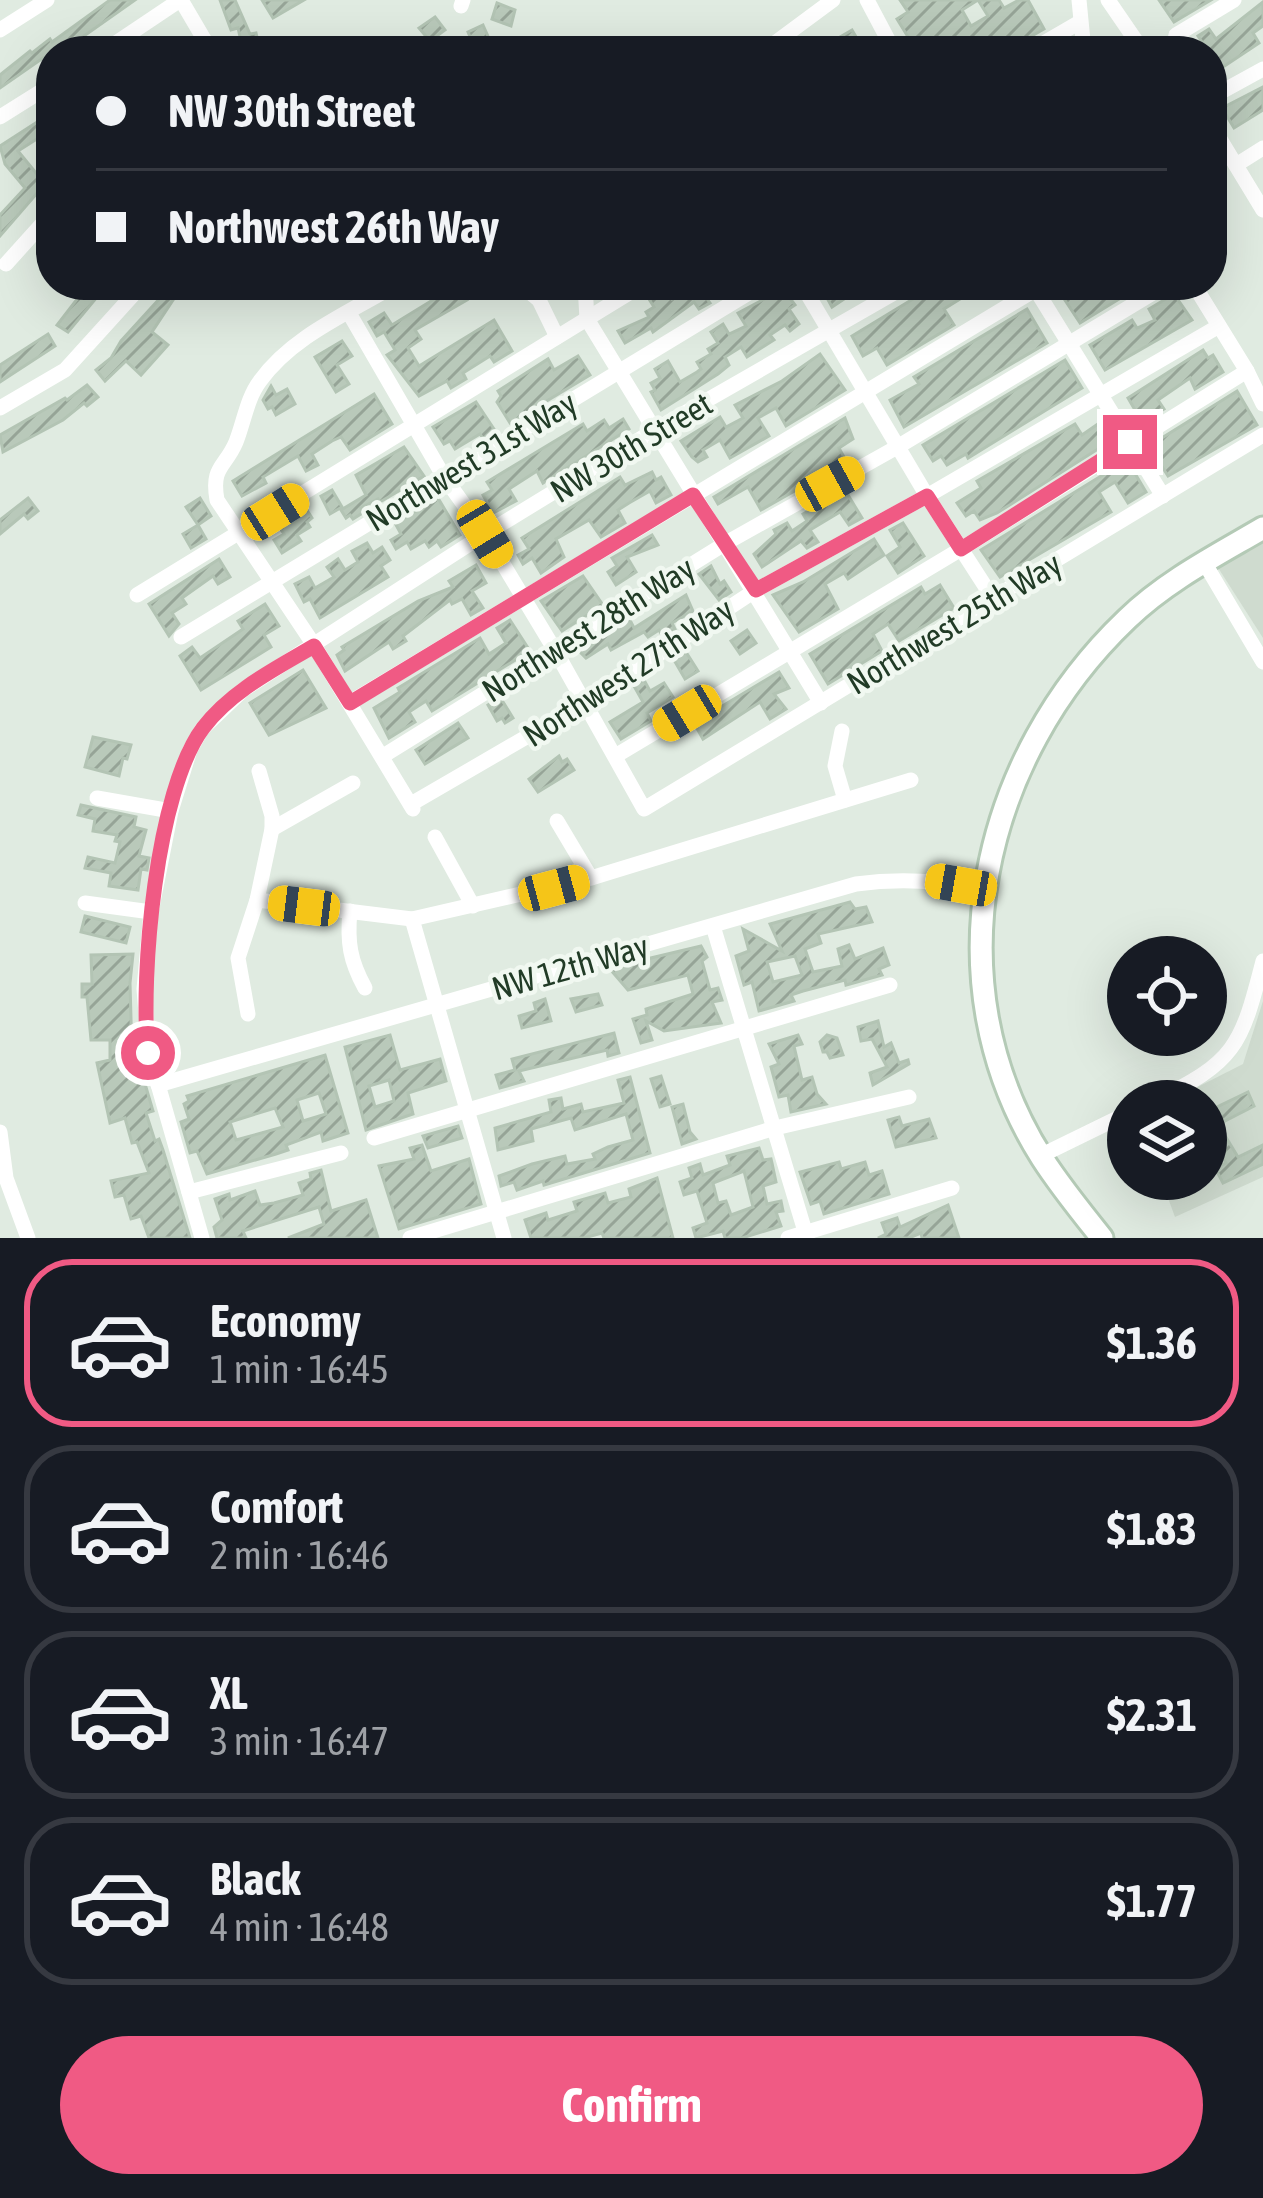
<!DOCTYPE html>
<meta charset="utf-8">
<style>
body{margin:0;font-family:"Asap Condensed",sans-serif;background:#242831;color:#f1f3f6;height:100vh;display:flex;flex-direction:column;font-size:45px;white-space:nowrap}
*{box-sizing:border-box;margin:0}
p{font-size:39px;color:#9ea1a6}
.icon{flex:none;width:66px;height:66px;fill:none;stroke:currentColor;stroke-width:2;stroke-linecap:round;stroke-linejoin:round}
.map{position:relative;height:1238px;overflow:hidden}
.details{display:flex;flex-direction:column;background:#171b24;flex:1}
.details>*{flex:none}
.banner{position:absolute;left:36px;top:36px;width:1191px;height:264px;border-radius:48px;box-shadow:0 12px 48px #0002;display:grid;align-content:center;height:264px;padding:0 60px;background:#171b24}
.controls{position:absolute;left:1107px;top:936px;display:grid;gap:24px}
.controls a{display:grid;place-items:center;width:120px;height:120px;border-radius:50%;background:#171b24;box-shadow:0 12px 48px #0002;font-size:60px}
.end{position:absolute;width:54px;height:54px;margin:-27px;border:15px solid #f05a84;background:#fff;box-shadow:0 0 0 6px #fff}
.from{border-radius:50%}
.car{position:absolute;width:36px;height:72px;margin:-36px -18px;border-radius:15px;box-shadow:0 0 9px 3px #0007;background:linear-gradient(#f5c518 24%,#345 0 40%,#f5c518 0 76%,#345 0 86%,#f5c518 0)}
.banner b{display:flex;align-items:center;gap:42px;height:114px;font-size:45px}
.banner b+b{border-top:3px solid #363941}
.banner i{width:30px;height:30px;background:#f1f3f6}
ul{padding:21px 0 0;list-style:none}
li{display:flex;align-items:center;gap:36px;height:168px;margin:0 24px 18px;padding:0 36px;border:6px solid #363941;border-radius:48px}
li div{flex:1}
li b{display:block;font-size:45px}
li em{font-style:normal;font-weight:700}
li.selected{border-color:#f05a84}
li>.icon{width:108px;height:108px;stroke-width:1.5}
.primary-button{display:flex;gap:24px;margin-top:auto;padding:24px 60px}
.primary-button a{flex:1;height:138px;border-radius:72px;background:#f05a84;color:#fff;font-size:48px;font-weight:700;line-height:138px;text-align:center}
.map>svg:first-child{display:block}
.built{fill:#cfdbcf}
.building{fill:url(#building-hatch);stroke:#b3c4b4;stroke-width:3;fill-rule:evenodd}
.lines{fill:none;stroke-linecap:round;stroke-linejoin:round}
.secondary-casing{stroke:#b4cab6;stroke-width:27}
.street{stroke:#fff;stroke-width:15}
.secondary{stroke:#fff;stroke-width:21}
.route{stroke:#f05a84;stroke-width:15}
.labels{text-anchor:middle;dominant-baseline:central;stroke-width:9;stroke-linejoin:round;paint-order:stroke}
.street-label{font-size:33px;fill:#213b26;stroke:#f1f8f1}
</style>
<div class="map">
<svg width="1263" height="1238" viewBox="0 0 1263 1238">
<defs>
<pattern id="building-hatch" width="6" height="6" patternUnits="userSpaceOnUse" patternTransform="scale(3)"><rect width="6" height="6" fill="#b9c9ba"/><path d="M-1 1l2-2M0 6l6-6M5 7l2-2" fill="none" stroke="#96a497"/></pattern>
</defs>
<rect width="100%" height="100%" fill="#e0ebe1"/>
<g class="built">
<path d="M1263 536V638L1215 563Z"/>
<path d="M1263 1001V1177L1175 1217 1161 1179H1206V1101H1170L1243 1064Z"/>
</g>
<g class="building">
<path d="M110 0H135L64 50 51 51 45 60 43 58 0 88V75L30 51 32 53 50 39 52 42Z"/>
<path d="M220 0H235L250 34 256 33 259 46 243 50 238 28 231 30Z"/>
<path d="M262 0H304L273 18Z"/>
<path d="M900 0H999L1004 8 1019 0H1028L1044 29 1023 41 1018 51H932L924 38 913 45 897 19 908 12ZM978 0 988 16 971 26 962 10Z"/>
<path d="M1159 0H1211L1174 22Z"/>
<path d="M1263 2V26L1253 33 1259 43 1217 71 1221 78 1212 83V51H1208L1198 36 1209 29 1216 39Z"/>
<path d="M497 3 515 10 511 26 492 19Z"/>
<path d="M435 17 445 30 430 41 419 28Z"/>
<path d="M483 25 491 43 476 51 468 32Z"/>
<path d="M852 30 859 42 850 47 853 51H816Z"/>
<path d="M1263 87V110L1234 128 1222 108Z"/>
<path d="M45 117 51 130 18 151 45 184 0 236V215L25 188 5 164 0 146Z"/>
<path d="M88 285H107L68 332 57 325Z"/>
<path d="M172 285H183L152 332 168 345 141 375 126 361 105 381 96 370 111 358 121 341Z"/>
<path d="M446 285H458L467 300 415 330 421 339 408 348 419 366 494 320 512 351 494 362 490 356 463 373 466 379 451 388 447 381 419 396 387 355 395 350 384 332 377 336 369 322 384 313 392 325 449 290Z"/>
<path d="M662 285 672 299 694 285H721L705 296 710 303 699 309 694 302 653 332 651 328 625 343 618 331 649 317 646 312 654 307 647 296Z"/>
<path d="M820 285H865L832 307Z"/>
<path d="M936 285H951L960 299 944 309 954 325 887 365 877 348 863 356 852 336Z"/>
<path d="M1055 285H1110L1119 299 1080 323Z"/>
<path d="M783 289 795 305 789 309 799 324 790 331 785 325 770 335 774 340 747 357 741 347 725 357 729 365 718 374 661 410 651 392 655 390 651 383 660 378 655 369 668 361 680 382 697 372 701 369 697 362 711 354 708 349 718 343 711 332 723 324 729 334 746 326 738 313Z"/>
<path d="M1174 294 1192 320 1105 370 1090 345 1132 320 1137 328 1155 320 1149 309Z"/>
<path d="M1027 309 1047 343 904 427 890 400 919 384 914 377Z"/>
<path d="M48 334 55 346 0 382V365Z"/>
<path d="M342 341 352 356 337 365 349 384 336 392 315 357Z"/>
<path d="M1203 350 1208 358 1213 355 1223 372 1195 389 1190 378 1158 400 1164 409 1142 422 1128 398Z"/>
<path d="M820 354 845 390 786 426 776 408 758 418 769 436 730 458 720 440 703 450 707 457 698 462 692 457 681 441 720 417 726 427 743 418 735 405 782 381Z"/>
<path d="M578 356 590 375 510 423 497 402 501 396 498 391 548 359 554 370Z"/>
<path d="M1065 360 1082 388 968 458 966 454 947 465 941 456 933 461 923 445Z"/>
<path d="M87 385 98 397 87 406 84 403 63 420 3 452 0 435 65 398 67 400Z"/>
<path d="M271 386 276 395 287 389 295 404 276 415 272 407 268 409 263 400Z"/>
<path d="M1237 391 1257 425 1168 476 1149 446Z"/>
<path d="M374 394 392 424 350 450 341 437 332 441 312 454 318 465 306 471 298 456 263 477 266 483 242 496 233 481Z"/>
<path d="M476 402 496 432 484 440 480 434 455 449 450 441 444 444 433 427Z"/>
<path d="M845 418 853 439 839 448 845 459 835 468 761 510 748 487 718 504 714 497Z"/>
<path d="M623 419 629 429 543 483 537 471 509 489 516 501 493 513 483 495 492 490 487 482 583 424 587 431 604 420 609 428Z"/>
<path d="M1075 424 1082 435 1098 424 1109 442 997 513 980 520 974 511 966 516 957 503 981 488 977 481Z"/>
<path d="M404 447 424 476 380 502 378 499 361 508 364 512 353 519 350 515 346 518 341 510 366 495 356 475Z"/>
<path d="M1127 460 1146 492 1128 503 1115 482 1099 492 1111 512 1000 577 981 550Z"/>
<path d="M652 472 656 480 661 477 671 495 656 503 650 491 629 503 618 510 625 523 601 537 589 520 556 539 564 557 541 573 532 558 523 564 518 555 529 549 522 538 620 477 625 485Z"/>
<path d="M332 490 342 507 330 514 321 496Z"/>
<path d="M845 490 862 518 849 525 840 512 810 530 818 542 807 548 801 541 762 567 754 554 776 534 774 530 787 523 792 531 807 521 803 514Z"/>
<path d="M28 498 38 511 28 519 24 514 0 534V520Z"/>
<path d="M200 498 211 516 198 525 186 507Z"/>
<path d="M438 498 460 535 441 547 437 541 429 547 425 541 411 549 407 542 396 549 391 540 401 534 395 523Z"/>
<path d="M305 507 312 518 307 522 310 527 297 535 301 541 282 553 274 540 284 534 277 524Z"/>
<path d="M903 523 924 556 898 573 887 556 900 547 890 530Z"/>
<path d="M198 525 206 539 191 548 183 534Z"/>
<path d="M652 535 658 545 627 557 636 572 616 585 608 572 617 566 612 558Z"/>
<path d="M874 539 884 555 848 579 844 573 825 584 838 609 799 632 773 595 803 582Z"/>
<path d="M367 543 373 553 382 547 390 560 381 566 388 577 320 618 310 599 304 602 295 584 309 577 315 588 334 577 327 567 338 559 345 570 358 562 352 551Z"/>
<path d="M219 559 230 577 218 584 213 576 182 598 186 604 172 613 179 624 169 636 149 604Z"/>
<path d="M476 565 486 583 472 591 483 608 471 615 462 599 452 604 450 600 403 636 406 641 393 649 389 642 345 671 337 655 344 650 342 647 418 601 453 587 449 581Z"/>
<path d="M711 566 720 584 724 581 731 592 719 600 699 574Z"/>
<path d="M583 576 603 605 562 631 541 601Z"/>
<path d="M940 585 954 608 899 641 888 624 873 634 882 651 828 684 810 654 921 587 925 594Z"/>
<path d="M686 595 693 611 672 623 675 629 663 637 659 630 648 637 644 632 611 650 608 644 586 658 577 649 629 618 634 628Z"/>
<path d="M265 604 279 626 264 635 271 647 201 690 180 656 192 647 200 658 243 629 238 621Z"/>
<path d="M510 620 530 651 432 711 426 701 409 712 415 722 389 738 374 708 400 692 398 688 480 638 489 654 506 643 497 628Z"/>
<path d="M747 630 756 643 740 654 731 641Z"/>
<path d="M686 652 698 671 685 679 674 660Z"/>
<path d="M303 670 326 708 269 735 250 703Z"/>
<path d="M779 672 789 688 774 694 786 709 770 719 760 702 703 739 694 723Z"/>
<path d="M644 680 650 691 664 683 673 697 647 713 651 721 621 739 610 722 643 702 634 686Z"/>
<path d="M500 697 513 718 505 723 502 718 497 721 488 705Z"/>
<path d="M458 723 468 738 425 764 416 750Z"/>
<path d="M93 737 131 745 127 759 123 758 119 776 85 767Z"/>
<path d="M559 756 562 762 567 759 574 770 538 792 529 779Z"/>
<path d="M81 805 136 817 134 827 146 830 139 856 149 858 147 870 141 869 138 890 109 886 111 873 85 868 88 857 115 863 120 842 115 841 117 835 93 831 95 819 78 815Z"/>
<path d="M850 902 855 909 866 907 872 922 818 934 821 943 805 949 813 972 842 966 838 949 849 945 855 959 883 948 889 965 879 969 882 975 846 985 845 980 803 991 791 995 794 1001 759 1011 752 982 744 985 736 956 749 951 743 929 782 951 770 924ZM795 956 802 975 773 982 767 962Z"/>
<path d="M85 916 130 927 126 943 81 932Z"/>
<path d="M701 946 707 957 702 961 710 990 718 988 722 1000 712 1002 721 1023 664 1031 646 1021 652 1040 641 1043 633 1019 647 1015 646 1009 693 994 688 975 628 990 609 968Z"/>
<path d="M133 954 130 983 132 1054 136 1053 153 1111 146 1113 155 1141 159 1139 163 1150 190 1238H149L141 1216 131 1219 124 1195 115 1197 111 1181 149 1173 137 1142 132 1143 125 1118 110 1123 97 1063 110 1060V1040H91L87 997H82V984H92L91 955Z"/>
<path d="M598 994 602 1005 576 1012 571 999Z"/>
<path d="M545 999 551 1021 522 1028 519 1016 536 1011 534 1003Z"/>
<path d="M878 1021 884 1047 891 1043 899 1063 908 1060 909 1064 873 1085 870 1073 887 1067 872 1039 861 1041 858 1027Z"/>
<path d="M614 1033 619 1053 608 1056 607 1050 519 1071 524 1081 500 1088 496 1075 515 1070 512 1059Z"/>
<path d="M390 1035 400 1070 440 1059 446 1081 408 1093 413 1114 366 1130 345 1047ZM389 1080 394 1101 375 1107 369 1086Z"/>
<path d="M798 1035 802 1044 794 1046 802 1080 812 1077 817 1094 826 1104 791 1112 788 1095 779 1097 771 1067 779 1064 769 1044Z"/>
<path d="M827 1035 837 1038 843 1055 830 1058 827 1052H823L820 1042Z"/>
<path d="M325 1055 348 1133 323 1141 321 1132 286 1145 288 1150 276 1154 207 1174 197 1151 190 1153 181 1122 189 1119 184 1104 189 1101 187 1096ZM319 1093 326 1114 303 1121 297 1100ZM275 1108 283 1127 236 1140 230 1122Z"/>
<path d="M661 1076 670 1104 660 1107 651 1079Z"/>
<path d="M630 1077 650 1153 544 1185 543 1181 517 1190 514 1182 501 1186 499 1176 532 1164 565 1156 567 1164 595 1159 593 1154 608 1147 633 1140 626 1114 575 1130 571 1118 531 1129 533 1141 498 1150 495 1128 551 1112 549 1100 561 1098 563 1109 581 1104 583 1112 624 1103 618 1080Z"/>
<path d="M1248 1092 1254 1106 1221 1123 1213 1109Z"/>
<path d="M683 1104 690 1132 696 1139 682 1144 672 1107Z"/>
<path d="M899 1117 902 1126 929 1119 936 1138 896 1147 888 1120Z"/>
<path d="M458 1126 462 1138 428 1148 423 1136Z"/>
<path d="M1221 1129 1238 1157 1263 1145V1164L1223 1183 1215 1168 1226 1163 1209 1135Z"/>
<path d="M422 1145 431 1171 469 1159 481 1204 399 1229 379 1166 414 1159 410 1148Z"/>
<path d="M759 1148 763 1160 771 1159 772 1163 776 1182 763 1186 767 1204 781 1201 783 1211 776 1212 781 1226 742 1238H725L723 1231 696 1238 693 1228 707 1223 697 1191 684 1195 680 1182 692 1178 689 1168 700 1164 703 1175 730 1165 727 1156ZM744 1171 753 1207 731 1215 726 1201 718 1203 713 1183Z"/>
<path d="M839 1162 841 1169 865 1162 869 1175 882 1171 889 1194 824 1214 820 1201 811 1204 800 1172Z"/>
<path d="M321 1170 331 1211 366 1200 378 1238H288L324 1224 319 1207 243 1231 246 1238H217L214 1227 222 1220 215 1199 229 1194 230 1200 255 1191 260 1205 274 1203 303 1195 299 1183 311 1179 310 1173Z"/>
<path d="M657 1178 673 1238H604L602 1233 584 1238H531L525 1220 546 1213 548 1220 577 1211 574 1202 605 1193 608 1203 631 1197 629 1189Z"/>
<path d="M948 1205 959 1238H922L921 1233 909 1238H878L886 1234 882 1223 897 1218 900 1227Z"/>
</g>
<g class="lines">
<defs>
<path id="secondary" d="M1102 1238C1081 1212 1060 1186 1042 1158 930 981 981 758 1127 619 1166 581 1217 555 1263 528"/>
</defs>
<use href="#secondary" class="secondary-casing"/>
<g class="street">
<path d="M181 0 211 51"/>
<path d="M867 0 894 51"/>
<path d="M1079 0 1084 51"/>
<path d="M1108 0 1143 51"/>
<path d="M461 6 463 0"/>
<path d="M0 30 47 0"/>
<path d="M104 51 180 0"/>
<path d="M764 51 833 0"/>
<path d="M1030 51 1080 22"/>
<path d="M1173 51 1176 35 1234 0"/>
<path d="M1212 97 1263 69"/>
<path d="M0 117 51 85"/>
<path d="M1212 126 1263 210"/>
<path d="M1236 165 1263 148"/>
<path d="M6 264 51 214"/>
<path d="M395 285C349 313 292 336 260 381 247 398 244 422 236 442 225 468 211 466 217 500L314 645 413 809"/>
<path d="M521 285 539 300 557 337"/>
<path d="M585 285 587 319 821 703"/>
<path d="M802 285 927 496 994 600"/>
<path d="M1033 285 1163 496"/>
<path d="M1194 285 1247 371 1263 404"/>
<path d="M349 313 444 477 485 534 556 652 644 809 1263 435"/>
<path d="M0 408 65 370 142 285"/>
<path d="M1204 562 1263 662"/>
<path d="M137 595 642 285"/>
<path d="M181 637 762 285"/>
<path d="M349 703 1043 285"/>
<path d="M842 731 835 766 845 800"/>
<path d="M617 755 961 549 1247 371"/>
<path d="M383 756 726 543 899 446 1166 285"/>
<path d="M97 798 171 811"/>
<path d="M411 804 585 703 756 590 927 496 1219 326"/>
<path d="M557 821 591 878"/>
<path d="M272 829 353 783"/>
<path d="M435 837 473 906"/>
<path d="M257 900 412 919 591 878 911 780"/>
<path d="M85 903 151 912"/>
<path d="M350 911C347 942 350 961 365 988"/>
<path d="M412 919 504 1238"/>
<path d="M713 926 807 1238"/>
<path d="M248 1014 238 958 257 900 272 829V816L259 771"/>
<path d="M158 1085 856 884C901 878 940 881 985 889"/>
<path d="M1154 1101C1235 1062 1241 1047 1263 961"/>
<path d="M0 1132 6 1178 28 1238"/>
<path d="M374 1138 890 985"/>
<path d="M1040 1156 1128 1113"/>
<path d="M189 1192 341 1153"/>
<path d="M202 1238 149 1053 144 989 151 912 171 811 190 750 202 729 243 690 485 534 655 430 908 285"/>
<path d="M410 1238 775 1128 909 1097"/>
<path d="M788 1238 952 1188"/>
</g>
<use href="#secondary" class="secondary"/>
</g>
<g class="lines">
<path class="route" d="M148 1053C140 975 156 791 203 728 231 691 275 669 314 646L350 703 693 495 756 590 927 496 961 549 1130 442"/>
</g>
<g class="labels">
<g class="street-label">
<text transform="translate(631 447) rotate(-31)">NW 30th Street</text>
<text transform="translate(471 461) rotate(-31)">Northwest 31st Way</text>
<text transform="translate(954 623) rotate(-31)">Northwest 25th Way</text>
<text transform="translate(588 629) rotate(-32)">Northwest 28th Way</text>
<text transform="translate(628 672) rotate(-33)">Northwest 27th Way</text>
<text transform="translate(570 967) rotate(-16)">NW 12th Way</text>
</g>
</g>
</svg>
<div class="controls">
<a><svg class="icon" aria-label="locate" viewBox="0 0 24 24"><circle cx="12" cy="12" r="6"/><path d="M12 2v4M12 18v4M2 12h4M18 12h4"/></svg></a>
<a><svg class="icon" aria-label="layers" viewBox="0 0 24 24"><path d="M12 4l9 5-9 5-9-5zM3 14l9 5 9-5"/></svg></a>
</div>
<i class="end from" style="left:148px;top:1053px"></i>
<i class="end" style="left:1130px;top:442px"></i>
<i class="car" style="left:830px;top:484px;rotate:61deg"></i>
<i class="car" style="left:275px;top:512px;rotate:58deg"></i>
<i class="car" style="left:485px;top:534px;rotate:149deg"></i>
<i class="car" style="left:687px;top:713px;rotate:239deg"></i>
<i class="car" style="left:961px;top:885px;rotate:280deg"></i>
<i class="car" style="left:554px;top:888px;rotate:75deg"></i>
<i class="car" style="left:304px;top:906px;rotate:277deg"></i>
<div class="banner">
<b><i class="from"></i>NW 30th Street</b>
<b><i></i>Northwest 26th Way</b>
</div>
</div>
<section class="details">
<ul>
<li class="selected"><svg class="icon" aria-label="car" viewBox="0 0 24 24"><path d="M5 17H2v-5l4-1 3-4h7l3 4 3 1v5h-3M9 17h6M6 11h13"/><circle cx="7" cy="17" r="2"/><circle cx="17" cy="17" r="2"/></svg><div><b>Economy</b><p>1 min · 16:45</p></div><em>$1.36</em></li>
<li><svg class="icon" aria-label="car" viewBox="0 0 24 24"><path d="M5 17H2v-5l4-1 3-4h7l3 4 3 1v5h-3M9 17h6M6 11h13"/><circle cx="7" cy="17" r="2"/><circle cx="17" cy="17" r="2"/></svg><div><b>Comfort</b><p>2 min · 16:46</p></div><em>$1.83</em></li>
<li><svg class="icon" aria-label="car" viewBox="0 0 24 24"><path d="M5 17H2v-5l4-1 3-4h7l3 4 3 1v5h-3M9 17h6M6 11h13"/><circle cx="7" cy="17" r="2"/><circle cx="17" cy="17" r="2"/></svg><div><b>XL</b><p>3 min · 16:47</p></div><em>$2.31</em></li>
<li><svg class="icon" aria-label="car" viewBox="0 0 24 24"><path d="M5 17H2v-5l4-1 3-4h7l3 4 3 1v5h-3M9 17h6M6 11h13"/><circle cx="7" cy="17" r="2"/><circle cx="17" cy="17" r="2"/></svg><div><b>Black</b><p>4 min · 16:48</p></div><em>$1.77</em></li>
</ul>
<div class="primary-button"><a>Confirm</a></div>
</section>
